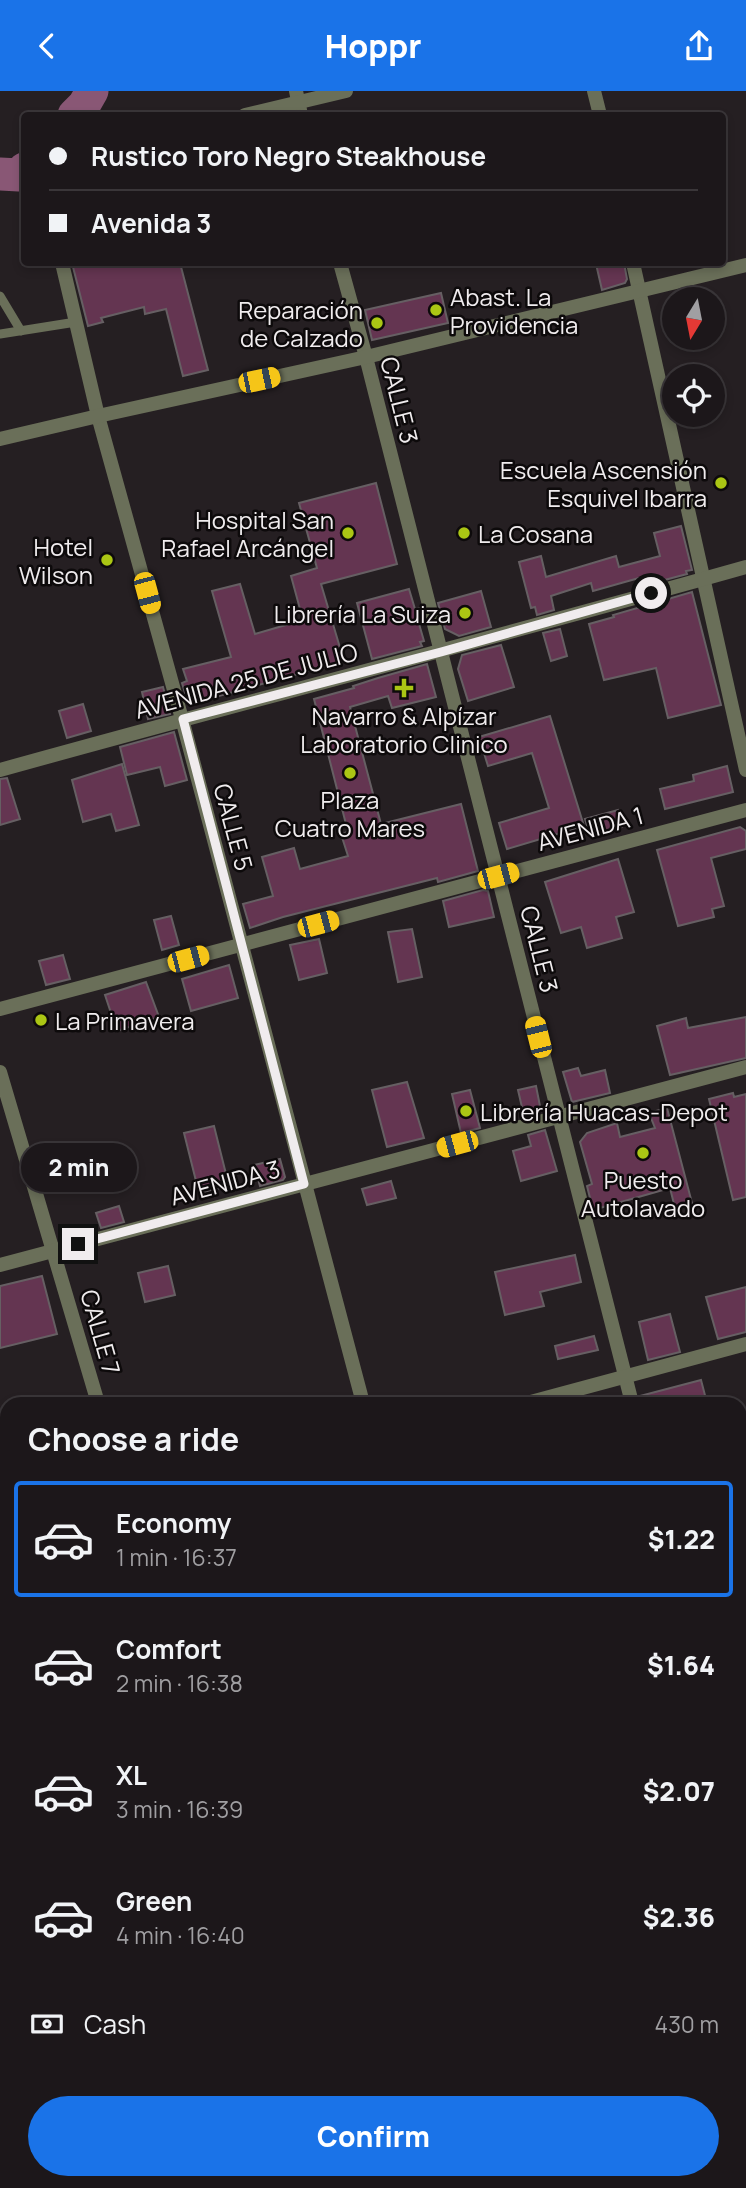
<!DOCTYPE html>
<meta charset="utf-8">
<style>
body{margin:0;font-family:Manrope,sans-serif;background:#252023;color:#f1f3f6;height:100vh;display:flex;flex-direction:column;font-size:26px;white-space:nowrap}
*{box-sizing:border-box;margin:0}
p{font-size:23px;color:#a09fa2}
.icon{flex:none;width:38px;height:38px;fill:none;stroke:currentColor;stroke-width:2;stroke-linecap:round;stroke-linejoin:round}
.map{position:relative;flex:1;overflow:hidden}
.sheet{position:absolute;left:0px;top:1306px;width:747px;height:793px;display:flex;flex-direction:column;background:#1c171a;border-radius:21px 21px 0 0;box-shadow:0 4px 10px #0003,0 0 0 2px #3a3639}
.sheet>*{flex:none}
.guide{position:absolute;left:21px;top:21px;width:705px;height:154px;border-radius:7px;box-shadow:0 4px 10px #0003,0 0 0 2px #3a3639;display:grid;align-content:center;height:154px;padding:0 28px;background:#1c171a}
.needle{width:46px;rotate:190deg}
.fabs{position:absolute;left:662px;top:196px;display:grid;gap:14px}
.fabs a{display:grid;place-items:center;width:63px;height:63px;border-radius:50%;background:#1c171a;box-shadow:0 4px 10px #0003,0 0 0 2px #3a3639;font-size:35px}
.end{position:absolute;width:32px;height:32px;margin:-16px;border:9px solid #f0ecee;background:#111;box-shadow:0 0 0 4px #111}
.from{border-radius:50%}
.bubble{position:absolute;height:49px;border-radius:24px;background:#1c171a;box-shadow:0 4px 10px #0003,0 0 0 2px #3a3639;font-size:23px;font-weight:800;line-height:49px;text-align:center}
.car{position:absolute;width:21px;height:42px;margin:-21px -10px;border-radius:9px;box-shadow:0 0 5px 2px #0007;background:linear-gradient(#f5c518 24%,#345 0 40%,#f5c518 0 76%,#345 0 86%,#f5c518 0)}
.guide b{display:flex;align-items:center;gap:24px;height:66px;font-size:26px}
.guide b+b{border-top:2px solid #3a3639}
.guide i{width:18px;height:18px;background:#f1f3f6}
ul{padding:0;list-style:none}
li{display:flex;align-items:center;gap:21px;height:116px;margin:0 14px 10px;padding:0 14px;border:4px solid transparent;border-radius:7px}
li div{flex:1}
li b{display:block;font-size:26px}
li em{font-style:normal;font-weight:800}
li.selected{border-color:#1a73e8}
li>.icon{width:63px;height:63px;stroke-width:1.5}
h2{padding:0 28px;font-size:32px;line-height:84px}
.pay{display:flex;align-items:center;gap:18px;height:77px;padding:0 28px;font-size:26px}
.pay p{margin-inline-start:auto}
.cta{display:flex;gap:14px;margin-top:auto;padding:14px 28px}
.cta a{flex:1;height:80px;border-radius:42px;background:#1a73e8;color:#fff;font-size:28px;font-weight:800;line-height:80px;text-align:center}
header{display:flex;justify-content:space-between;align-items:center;height:91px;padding:0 28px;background:#1a73e8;color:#fff;font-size:32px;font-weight:800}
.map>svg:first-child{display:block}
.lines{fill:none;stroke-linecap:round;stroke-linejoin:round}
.stream{stroke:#895775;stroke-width:5}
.river{stroke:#895775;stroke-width:33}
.building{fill:#643551;stroke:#665f63;stroke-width:2}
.service{stroke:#6a6f59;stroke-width:9}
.minor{stroke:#6a6f59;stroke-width:14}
.tertiary{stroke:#6a6f59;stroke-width:14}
.route{stroke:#f0ecee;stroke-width:9}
.poi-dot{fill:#abc614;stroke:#0d0a0b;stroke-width:2.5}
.labels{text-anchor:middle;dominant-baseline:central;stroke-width:5;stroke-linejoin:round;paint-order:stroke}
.poi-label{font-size:24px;fill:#f0ecee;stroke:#0d0a0b;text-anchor:end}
.street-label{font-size:24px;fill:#f0ecee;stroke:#0d0a0b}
</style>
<header><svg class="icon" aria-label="back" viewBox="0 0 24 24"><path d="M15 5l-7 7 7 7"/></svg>Hoppr<svg class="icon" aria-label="share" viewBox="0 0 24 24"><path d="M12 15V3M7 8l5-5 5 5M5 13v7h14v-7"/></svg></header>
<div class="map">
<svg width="746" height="2097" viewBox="0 0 746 2097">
<rect width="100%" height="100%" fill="#251f22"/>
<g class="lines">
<path class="stream" d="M0 1881 7 1888"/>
<g class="river">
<path d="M74 24 84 14 92 0"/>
<path d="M0 83 19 84 24 78"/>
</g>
</g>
<g class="building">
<path d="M72 172H180L208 279 183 285 166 218 145 223 144 216 101 227 103 231 88 235Z"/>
<path d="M606 172H624L627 188 625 192 602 199 596 173Z"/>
<path d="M441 202 448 232 372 249 365 219Z"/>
<path d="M376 392 397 473 321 493 344 570 201 610 186 605 182 592 187 590 183 578 231 566 212 500 240 493 255 543 303 529 291 485 317 477 299 412Z"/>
<path d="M681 435 692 479 686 480 687 483 642 495 639 487 593 500 591 492 551 505 554 519 537 524 535 516 531 517 519 471 541 465 546 486 616 465 619 476 660 465 654 442Z"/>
<path d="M409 498 415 518 420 517 423 528 417 526 424 550 420 551 422 555 372 568 357 512Z"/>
<path d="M481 500 491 536 459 545 445 538 438 512Z"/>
<path d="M692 501 721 614 668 627 656 577 604 589 589 533 614 526 613 524Z"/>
<path d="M560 538 567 565 551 570 543 542Z"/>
<path d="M501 554 514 596 468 610 458 578 462 564Z"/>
<path d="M427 573 436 606 392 617 388 605 350 616 381 733 461 713 478 780 438 791 437 787 283 826 250 837 243 813 273 805 262 766 294 757 300 778 348 765 341 743 348 741 314 608 354 597 353 595 378 587Z"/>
<path d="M163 596 170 623 148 628 142 601Z"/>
<path d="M83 613 91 640 67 647 59 620Z"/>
<path d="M550 625 584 735 507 758 499 732 549 717 532 662 488 675 479 646Z"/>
<path d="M174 641 187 689 165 695 160 676 127 684 120 656Z"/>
<path d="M122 673 139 734 116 740 111 723 83 731 72 689Z"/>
<path d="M727 675 733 701 665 718 660 698 694 690 693 684Z"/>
<path d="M7 687 20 728 0 734V688Z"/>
<path d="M618 719 622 736 590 745 585 728Z"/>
<path d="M740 736 746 740V758L711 767 724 815 712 818 714 826 678 835 657 759Z"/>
<path d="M618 768 634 821 616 826 622 847 587 857 581 836 561 842 545 791Z"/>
<path d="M483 799 488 800 494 826 449 836 443 810Z"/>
<path d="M171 825 179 854 162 859 154 829Z"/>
<path d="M412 838 422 886 398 891 388 841Z"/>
<path d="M319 848 327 882 299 889 290 854Z"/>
<path d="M63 864 70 888 46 894 39 870Z"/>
<path d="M229 874 238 907 191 920 182 888Z"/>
<path d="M146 891 159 926 117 940 105 904Z"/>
<path d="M746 926V967L670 984 657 935 686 927 688 937Z"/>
<path d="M578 977 581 985 605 979 610 1002 572 1011 563 981Z"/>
<path d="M407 991 424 1047 387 1056 372 999Z"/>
<path d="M536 995 541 1020 524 1025 518 999Z"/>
<path d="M470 999 480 1037 461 1042 452 1003Z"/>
<path d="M733 1002 734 1006 746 1003V1106L733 1109 709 1008Z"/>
<path d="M667 1017 692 1112 675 1117 670 1097 593 1119 587 1095 592 1093 580 1051 587 1042 617 1032 620 1046 655 1037 649 1022Z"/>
<path d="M214 1035 229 1095 199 1102 184 1042Z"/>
<path d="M545 1039 557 1080 521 1090 513 1060 531 1055 528 1044Z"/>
<path d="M280 1068 285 1086 283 1089 260 1095 254 1074Z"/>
<path d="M391 1090 396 1107 367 1114 362 1098Z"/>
<path d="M119 1115 124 1131 101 1137 96 1122Z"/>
<path d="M575 1164 581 1191 540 1201 544 1215 505 1224 495 1181Z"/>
<path d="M168 1175 175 1204 145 1211 138 1182Z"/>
<path d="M42 1185 57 1243 0 1257V1195Z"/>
<path d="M746 1196V1241L718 1248 706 1206Z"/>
<path d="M670 1223 680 1261 648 1269 639 1231Z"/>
<path d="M594 1245 598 1259 558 1268 555 1255Z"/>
<path d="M701 1289 707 1312H641L640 1305Z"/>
</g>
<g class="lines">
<g class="service">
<path d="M0 205 21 240"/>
<path d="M0 243 76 231"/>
</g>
<g class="minor">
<path d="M296 0 301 24"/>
<path d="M594 0 600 24"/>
<path d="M245 24 346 0"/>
<path d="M62 172 98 325 182 628 363 1312"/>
<path d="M340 172 366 266 632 1312"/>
<path d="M633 172 746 679"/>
<path d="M0 348 98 325 366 266 746 174"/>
<path d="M0 981 98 1312"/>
<path d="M0 1174 746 976"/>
<path d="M527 1312 746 1253"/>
<path d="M0 1455 7 1453"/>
<path d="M740 1531 746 1529"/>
<path d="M0 1723 7 1721"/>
<path d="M740 1747 746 1769"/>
<path d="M740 1799 746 1798"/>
<path d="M740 1908 746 1906"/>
<path d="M0 2079H7"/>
<path d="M740 2089H746"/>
<path d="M344 2091 514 2097"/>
<path d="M309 2097V2091"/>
<path d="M623 2097 709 2091"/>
</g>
<g class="tertiary">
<path d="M0 679C248 610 498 546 746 476"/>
<path d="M0 918 746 719"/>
</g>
</g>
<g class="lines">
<path class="route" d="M78 1153 304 1093 183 628 441 561 651 502"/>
</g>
<g class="poi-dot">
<circle cx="436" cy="219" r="7"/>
<circle cx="377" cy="232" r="7"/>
<circle cx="721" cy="392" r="7"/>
<circle cx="348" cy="442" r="7"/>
<circle cx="464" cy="442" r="7"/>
<circle cx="107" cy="469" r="7"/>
<circle cx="465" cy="522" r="7"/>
<path d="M400.5 586.5h7v7h7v7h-7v7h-7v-7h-7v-7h7z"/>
<circle cx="350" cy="682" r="7"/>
<circle cx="41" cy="929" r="7"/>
<circle cx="466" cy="1020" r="7"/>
<circle cx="643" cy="1062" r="7"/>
</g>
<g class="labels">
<g class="poi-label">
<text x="450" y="205" text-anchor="start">Abast. La<tspan x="450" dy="28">Providencia</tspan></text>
<text x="363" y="218">Reparación<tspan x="363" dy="28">de Calzado</tspan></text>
<text x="707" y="378">Escuela Ascensión<tspan x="707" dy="28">Esquivel Ibarra</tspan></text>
<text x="334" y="428">Hospital San<tspan x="334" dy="28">Rafael Arcángel</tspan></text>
<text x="478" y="442" text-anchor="start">La Cosana</text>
<text x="93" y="455">Hotel<tspan x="93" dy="28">Wilson</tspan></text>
<text x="451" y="522">Librería La Suiza</text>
<text x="404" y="624" text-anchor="middle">Navarro &amp; Alpízar<tspan x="404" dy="28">Laboratorio Clinico</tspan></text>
<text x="350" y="708" text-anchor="middle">Plaza<tspan x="350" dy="28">Cuatro Mares</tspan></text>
<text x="55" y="929" text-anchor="start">La Primavera</text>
<text x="480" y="1020" text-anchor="start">Librería Huacas-Depot</text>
<text x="643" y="1088" text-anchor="middle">Puesto<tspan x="643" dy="28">Autolavado</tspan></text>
</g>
<g class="street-label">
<text transform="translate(400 309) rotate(76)">CALLE 3</text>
<text transform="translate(246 589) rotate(-15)">AVENIDA 25 DE JULIO</text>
<text transform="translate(234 736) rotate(75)">CALLE 5</text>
<text transform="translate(590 737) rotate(-15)">AVENIDA 1</text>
<text transform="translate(540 858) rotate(76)">CALLE 3</text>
<text transform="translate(225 1091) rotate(-15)">AVENIDA 3</text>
<text transform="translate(101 1241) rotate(74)">CALLE 7</text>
</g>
</g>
</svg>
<div class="fabs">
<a><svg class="needle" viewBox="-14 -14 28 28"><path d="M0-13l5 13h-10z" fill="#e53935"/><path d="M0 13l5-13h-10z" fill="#a09fa2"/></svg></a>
<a><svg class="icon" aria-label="locate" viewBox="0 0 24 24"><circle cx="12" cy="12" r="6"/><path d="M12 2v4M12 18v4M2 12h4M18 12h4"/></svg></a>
</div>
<i class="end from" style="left:651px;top:502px"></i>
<i class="end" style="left:78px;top:1153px"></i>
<div class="bubble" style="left:21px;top:1052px;width:116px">2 min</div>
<i class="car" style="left:259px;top:289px;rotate:78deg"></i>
<i class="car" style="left:147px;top:502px;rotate:165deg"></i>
<i class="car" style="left:498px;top:785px;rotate:75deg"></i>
<i class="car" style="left:318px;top:833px;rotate:75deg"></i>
<i class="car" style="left:188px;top:868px;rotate:75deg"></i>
<i class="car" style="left:538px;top:946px;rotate:346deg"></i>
<i class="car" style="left:457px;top:1053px;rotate:255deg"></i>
<div class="guide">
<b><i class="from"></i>Rustico Toro Negro Steakhouse</b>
<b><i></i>Avenida 3</b>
</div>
<section class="sheet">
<h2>Choose a ride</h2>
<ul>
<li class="selected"><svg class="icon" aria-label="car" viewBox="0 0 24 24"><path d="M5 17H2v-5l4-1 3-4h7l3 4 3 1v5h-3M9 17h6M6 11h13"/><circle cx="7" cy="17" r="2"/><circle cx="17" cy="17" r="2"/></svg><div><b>Economy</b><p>1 min · 16:37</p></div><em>$1.22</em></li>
<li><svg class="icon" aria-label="car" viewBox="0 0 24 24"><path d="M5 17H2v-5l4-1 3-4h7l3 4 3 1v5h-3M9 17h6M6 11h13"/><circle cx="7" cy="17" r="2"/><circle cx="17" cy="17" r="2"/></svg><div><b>Comfort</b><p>2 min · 16:38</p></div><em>$1.64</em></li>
<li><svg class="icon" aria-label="car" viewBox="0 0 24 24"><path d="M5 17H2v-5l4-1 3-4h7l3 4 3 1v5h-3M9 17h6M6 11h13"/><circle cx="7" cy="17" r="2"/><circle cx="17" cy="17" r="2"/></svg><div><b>XL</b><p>3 min · 16:39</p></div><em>$2.07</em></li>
<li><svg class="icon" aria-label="car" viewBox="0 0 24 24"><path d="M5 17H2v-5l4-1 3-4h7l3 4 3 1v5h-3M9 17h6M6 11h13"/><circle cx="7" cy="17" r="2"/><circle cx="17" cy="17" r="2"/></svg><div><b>Green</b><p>4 min · 16:40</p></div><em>$2.36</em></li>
</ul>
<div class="pay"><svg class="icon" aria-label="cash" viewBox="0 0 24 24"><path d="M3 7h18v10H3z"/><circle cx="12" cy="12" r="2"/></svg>Cash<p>430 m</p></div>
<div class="cta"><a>Confirm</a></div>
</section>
</div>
